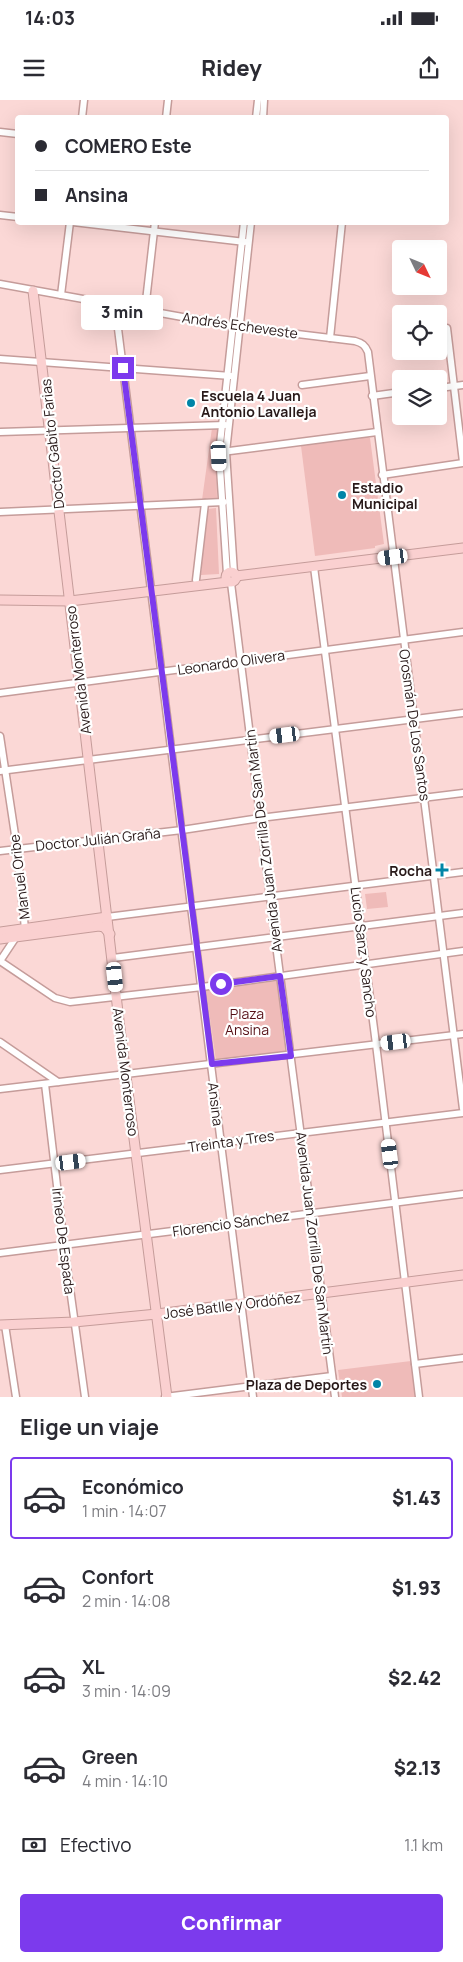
<!DOCTYPE html>
<html lang="es">
<meta charset="utf-8">
<style>
body{margin:0;font-family:Manrope,sans-serif;background:#f7f7f7;color:#2b2b33;height:100vh;display:flex;flex-direction:column;font-size:19px;white-space:nowrap}
*{box-sizing:border-box;margin:0}
p{font-size:16px;color:#7c7c81}
.icon{flex:none;width:28px;height:28px;fill:none;stroke:currentColor;stroke-width:2;stroke-linecap:round;stroke-linejoin:round}
.map{position:relative;height:1297px;overflow:hidden}
.side{display:flex;flex-direction:column;background:#fff;flex:1}
.side>*{flex:none}
.top-card{position:absolute;left:15px;top:15px;width:434px;height:110px;border-radius:5px;box-shadow:0 5px 20px #0002;display:grid;align-content:center;height:110px;padding:0 20px;background:#fff}
.needle{width:32px;rotate:133deg}
.controls{position:absolute;left:392px;top:140px;display:grid;gap:10px}
.controls a{display:grid;place-items:center;width:55px;height:55px;border-radius:5px;background:#fff;box-shadow:0 5px 20px #0002;font-size:25px}
.end{position:absolute;width:22px;height:22px;margin:-11px;border:6px solid #7c3aed;background:#fff;box-shadow:0 0 0 2px #fff}
.from{border-radius:50%}
.bubble{position:absolute;height:35px;border-radius:5px;background:#fff;box-shadow:0 5px 20px #0002;font-size:16px;font-weight:800;line-height:35px;text-align:center}
.car{position:absolute;width:15px;height:30px;margin:-15px -8px;border-radius:6px;box-shadow:0 0 4px 1px #0007;background:linear-gradient(#fff 24%,#345 0 40%,#fff 0 76%,#345 0 86%,#fff 0)}
.top-card b{display:flex;align-items:center;gap:18px;height:48px;font-size:19px}
.top-card b+b{border-top:1px solid #e1e1e2}
.top-card i{width:12px;height:12px;background:#2b2b33}
ul{padding:0;list-style:none}
li{display:flex;align-items:center;gap:15px;height:82px;margin:0 10px 8px;padding:0 10px;border:2px solid transparent;border-radius:5px}
li div{flex:1}
li b{display:block;font-size:19px}
li em{font-style:normal;font-weight:800}
li.on{border-color:#7c3aed}
li>.icon{width:45px;height:45px;stroke-width:1.5}
h2{padding:0 20px;font-size:22px;line-height:60px}
.pay{display:flex;align-items:center;gap:12px;height:55px;padding:0 20px;font-size:19px}
.pay p{margin-inline-start:auto}
.action{display:flex;gap:10px;margin-top:auto;padding:10px 20px}
.action a{flex:1;height:58px;border-radius:5px;background:#7c3aed;color:#fff;font-size:20px;font-weight:800;line-height:58px;text-align:center}
.status{display:flex;justify-content:space-between;align-items:center;height:35px;padding:0 25px;background:#fff;direction:ltr}
.status svg{height:14px;fill:currentColor}
header{display:flex;justify-content:space-between;align-items:center;height:65px;padding:0 20px;background:#fff;font-size:22px;font-weight:800}
.map>svg:first-child{display:block}
.green{fill:#efbbb9}
.lines{fill:none;stroke-linecap:round;stroke-linejoin:round}
.street-casing{stroke:#c59c9a;stroke-width:9}
.secondary-casing{stroke:#c59c9a;stroke-width:11}
.street{stroke:#fff;stroke-width:6}
.secondary{stroke:#fad0d0;stroke-width:9}
.route{stroke:#7c3aed;stroke-width:6}
.poi-dot{fill:#0085a7;stroke:#fff;stroke-width:2}
.labels{text-anchor:middle;dominant-baseline:central;stroke-width:4.5;stroke-linejoin:round;paint-order:stroke}
.street-label{font-size:14px;fill:#281919;stroke:#fff}
.poi-label{font-size:14px;font-weight:bold;fill:#281919;stroke:#fff;text-anchor:start}
.park-label{font-size:14px;fill:#561016;stroke:#fff}
</style>
<div class="status"><b>14:03</b><svg viewBox="0 0 49 12"><path d="M0 12V9h3v3zM5 12V6h3v6zM10 12V3h3v9zM15 12V0h3v12zM26 1h20v11H26zM47 4h2v5h-2z"/></svg></div>
<header><svg class="icon" aria-label="menu" viewBox="0 0 24 24"><path d="M4 6h16M4 12h16M4 18h16"/></svg>Ridey<svg class="icon" aria-label="share" viewBox="0 0 24 24"><path d="M12 15V3M7 8l5-5 5 5M5 13v7h14v-7"/></svg></header>
<div class="map">
<svg width="463" height="1297" viewBox="0 0 463 1297">
<rect width="100%" height="100%" fill="#fbd8d6"/>
<g class="green">
<path d="M212 328H217L218 330 216 350 217 399 202 400Z"/>
<path d="M368 337 370 338 384 444 375 446V448L315 456 301 346Z"/>
<path d="M216 408 219 474 201 475 207 409Z"/>
<path d="M386 792 388 807 367 809 365 794Z"/>
<path d="M278 881 288 953 216 961 206 890Z"/>
<path d="M411 1261 415 1297H342L338 1270Z"/>
</g>
<g class="lines">
<defs>
<g id="street">
<path d="M82 18 84 0"/>
<path d="M166 18 168 0"/>
<path d="M256 18 258 0"/>
<path d="M263 18 264 0"/>
<path d="M0 32 18 34"/>
<path d="M0 115 18 117"/>
<path d="M73 122 245 142"/>
<path d="M0 184 232 226 355 241C362 243 365 245 368 252L463 1009"/>
<path d="M61 195 70 122"/>
<path d="M115 205 253 1297"/>
<path d="M145 210 155 122"/>
<path d="M447 228 463 362"/>
<path d="M330 238 342 122"/>
<path d="M0 259 231 276"/>
<path d="M302 285 370 276"/>
<path d="M439 288 463 285"/>
<path d="M372 296 401 292"/>
<path d="M0 332 225 325"/>
<path d="M222 352 377 332"/>
<path d="M382 375 463 363"/>
<path d="M0 412 224 402"/>
<path d="M314 467 376 944 419 1297"/>
<path d="M234 473 226 352 251 122"/>
<path d="M227 474 219 353 244 122"/>
<path d="M196 480 205 403"/>
<path d="M231 483 275 837 335 1297"/>
<path d="M0 593 463 532"/>
<path d="M0 636 17 748 25 829 24 830"/>
<path d="M0 671 463 613"/>
<path d="M0 751 182 730 260 718 463 693"/>
<path d="M107 817 463 772"/>
<path d="M113 858 463 813"/>
<path d="M0 861 55 898 70 902 202 887 463 851"/>
<path d="M0 861 16 837"/>
<path d="M0 942 58 982"/>
<path d="M45 984 64 1145 85 1297"/>
<path d="M0 989 463 934"/>
<path d="M0 1070 463 1013"/>
<path d="M0 1153 463 1094"/>
<path d="M5 1225 16 1297"/>
<path d="M415 1264 463 1258"/>
<path d="M165 1297 332 1276"/>
</g>
<g id="secondary">
<path d="M33 191 120 929 167 1297"/>
<circle cx="231" cy="477" r="5"/>
<path d="M236 476 463 448"/>
<path d="M0 500 70 501 228 482"/>
<path d="M0 832 107 817"/>
<path d="M0 839 99 826 104 827 110 834"/>
<path d="M0 1225 74 1222 157 1214 463 1175"/>
</g>
</defs>
<use href="#street" class="street-casing"/>
<use href="#secondary" class="secondary-casing"/>
<use href="#street" class="street"/>
<use href="#secondary" class="secondary"/>
</g>
<g class="lines">
<path class="route" d="M123 268 212 964 291 956 280 876 221 884"/>
</g>
<g class="poi-dot">
<circle cx="191" cy="303" r="5"/>
<circle cx="342" cy="395" r="5"/>
<path d="M439.5 762.5h5v5h5v5h-5v5h-5v-5h-5v-5h5z"/>
<circle cx="377" cy="1284" r="5"/>
</g>
<g class="labels">
<g class="street-label">
<text transform="translate(240 225) rotate(8)">Andrés Echeveste</text>
<text transform="translate(52 344) rotate(-96)">Doctor Gabito Farias</text>
<text transform="translate(231 562) rotate(-8)">Leonardo Olivera</text>
<text transform="translate(78 570) rotate(-97)">Avenida Monterroso</text>
<text transform="translate(415 625) rotate(82)">Orosmán De Los Santos</text>
<text transform="translate(98 739) rotate(-6)">Doctor Julián Graña</text>
<text transform="translate(263 741) rotate(-97)">Avenida Juan Zorrilla De San Martín</text>
<text transform="translate(19 777) rotate(-97)">Manuel Oribe</text>
<text transform="translate(364 852) rotate(83)">Lucio Sanz y Sancho</text>
<text transform="translate(126 972) rotate(83)">Avenida Monterroso</text>
<text transform="translate(216 1004) rotate(83)">Ansina</text>
<text transform="translate(231 1041) rotate(-8)">Treinta y Tres</text>
<text transform="translate(231 1123) rotate(-8)">Florencio Sánchez</text>
<text transform="translate(64 1141) rotate(83)">Irineo De Espada</text>
<text transform="translate(315 1143) rotate(83)">Avenida Juan Zorrilla De San Martín</text>
<text transform="translate(232 1205) rotate(-7)">José Batlle y Ordóñez</text>
</g>
<g class="poi-label">
<text x="201" y="295">Escuela 4 Juan<tspan x="201" dy="16">Antonio Lavalleja</tspan></text>
<text x="352" y="387">Estadio<tspan x="352" dy="16">Municipal</tspan></text>
<text x="432" y="770" text-anchor="end">Rocha</text>
<text x="367" y="1284" text-anchor="end">Plaza de Deportes</text>
</g>
<g class="park-label">
<text x="247" y="913">Plaza<tspan x="247" dy="16">Ansina</tspan></text>
</g>
</g>
</svg>
<div class="controls">
<a><svg class="needle" viewBox="-14 -14 28 28"><path d="M0-13l5 13h-10z" fill="#e53935"/><path d="M0 13l5-13h-10z" fill="#7c7c81"/></svg></a>
<a><svg class="icon" aria-label="locate" viewBox="0 0 24 24"><circle cx="12" cy="12" r="6"/><path d="M12 2v4M12 18v4M2 12h4M18 12h4"/></svg></a>
<a><svg class="icon" aria-label="layers" viewBox="0 0 24 24"><path d="M12 4l9 5-9 5-9-5zM3 14l9 5 9-5"/></svg></a>
</div>
<i class="end from" style="left:221px;top:884px"></i>
<i class="end" style="left:123px;top:268px"></i>
<div class="bubble" style="left:81px;top:195px;width:82px">3 min</div>
<i class="car" style="left:219px;top:356px;rotate:177deg"></i>
<i class="car" style="left:393px;top:457px;rotate:263deg"></i>
<i class="car" style="left:285px;top:635px;rotate:263deg"></i>
<i class="car" style="left:115px;top:877px;rotate:174deg"></i>
<i class="car" style="left:396px;top:942px;rotate:263deg"></i>
<i class="car" style="left:390px;top:1054px;rotate:353deg"></i>
<i class="car" style="left:71px;top:1062px;rotate:83deg"></i>
<div class="top-card">
<b><i class="from"></i>COMERO Este</b>
<b><i></i>Ansina</b>
</div>
</div>
<section class="side">
<h2>Elige un viaje</h2>
<ul>
<li class="on"><svg class="icon" aria-label="car" viewBox="0 0 24 24"><path d="M5 17H2v-5l4-1 3-4h7l3 4 3 1v5h-3M9 17h6M6 11h13"/><circle cx="7" cy="17" r="2"/><circle cx="17" cy="17" r="2"/></svg><div><b>Económico</b><p>1 min · 14:07</p></div><em>$1.43</em></li>
<li><svg class="icon" aria-label="car" viewBox="0 0 24 24"><path d="M5 17H2v-5l4-1 3-4h7l3 4 3 1v5h-3M9 17h6M6 11h13"/><circle cx="7" cy="17" r="2"/><circle cx="17" cy="17" r="2"/></svg><div><b>Confort</b><p>2 min · 14:08</p></div><em>$1.93</em></li>
<li><svg class="icon" aria-label="car" viewBox="0 0 24 24"><path d="M5 17H2v-5l4-1 3-4h7l3 4 3 1v5h-3M9 17h6M6 11h13"/><circle cx="7" cy="17" r="2"/><circle cx="17" cy="17" r="2"/></svg><div><b>XL</b><p>3 min · 14:09</p></div><em>$2.42</em></li>
<li><svg class="icon" aria-label="car" viewBox="0 0 24 24"><path d="M5 17H2v-5l4-1 3-4h7l3 4 3 1v5h-3M9 17h6M6 11h13"/><circle cx="7" cy="17" r="2"/><circle cx="17" cy="17" r="2"/></svg><div><b>Green</b><p>4 min · 14:10</p></div><em>$2.13</em></li>
</ul>
<div class="pay"><svg class="icon" aria-label="cash" viewBox="0 0 24 24"><path d="M3 7h18v10H3z"/><circle cx="12" cy="12" r="2"/></svg>Efectivo<p>1.1 km</p></div>
<div class="action"><a>Confirmar</a></div>
</section>
